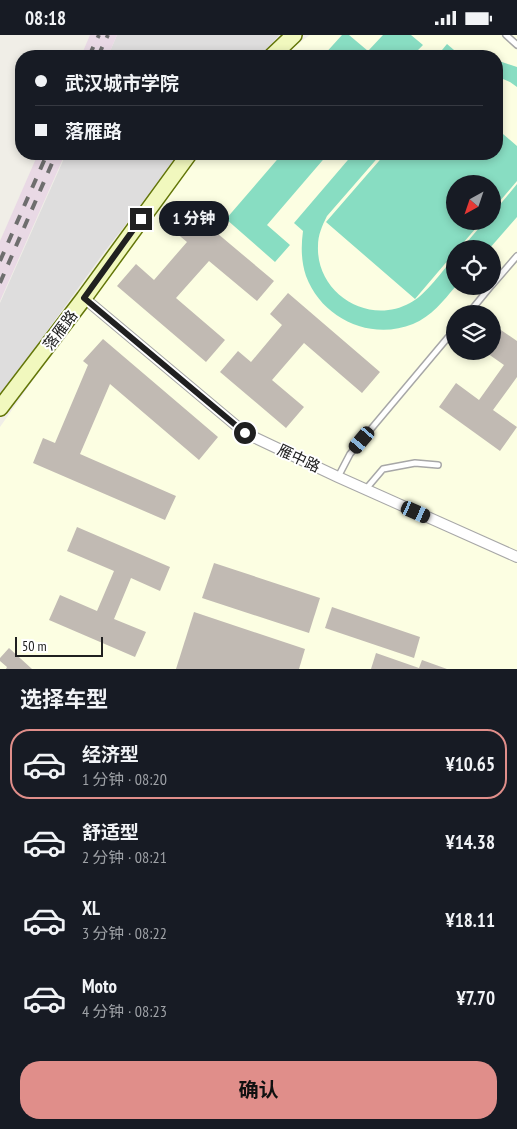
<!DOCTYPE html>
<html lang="zh">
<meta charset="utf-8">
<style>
body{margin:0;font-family:"PT Sans Narrow","Noto Sans SC",sans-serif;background:#20242c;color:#f1f3f6;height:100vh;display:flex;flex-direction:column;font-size:19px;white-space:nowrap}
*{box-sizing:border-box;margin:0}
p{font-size:16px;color:#9ea1a6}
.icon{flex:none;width:28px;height:28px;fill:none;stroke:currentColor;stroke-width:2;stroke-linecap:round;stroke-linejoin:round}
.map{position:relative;height:634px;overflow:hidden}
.details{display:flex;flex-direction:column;background:#171b24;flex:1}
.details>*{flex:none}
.top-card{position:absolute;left:15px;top:15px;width:488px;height:110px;border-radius:20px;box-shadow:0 2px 8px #0003;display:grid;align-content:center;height:110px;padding:0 20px;background:#171b24}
.needle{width:32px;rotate:220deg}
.fabs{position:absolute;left:446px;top:140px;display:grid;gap:10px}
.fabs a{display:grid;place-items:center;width:55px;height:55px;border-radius:50%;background:#171b24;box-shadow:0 2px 8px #0003;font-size:25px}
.scale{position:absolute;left:15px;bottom:12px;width:88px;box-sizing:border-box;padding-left:5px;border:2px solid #202020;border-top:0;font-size:14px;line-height:18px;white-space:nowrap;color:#202020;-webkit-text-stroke:4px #fff;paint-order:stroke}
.end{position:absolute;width:22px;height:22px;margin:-11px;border:6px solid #202020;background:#fff;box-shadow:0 0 0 2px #fff}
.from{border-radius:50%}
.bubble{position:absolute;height:35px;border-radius:18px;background:#171b24;box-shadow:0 2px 8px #0003;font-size:16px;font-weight:700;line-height:35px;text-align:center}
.car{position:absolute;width:15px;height:30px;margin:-15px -8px;border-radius:6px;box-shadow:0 0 4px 1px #0007;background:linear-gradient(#222 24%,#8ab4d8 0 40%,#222 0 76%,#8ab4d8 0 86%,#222 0)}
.top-card b{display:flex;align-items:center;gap:18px;height:48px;font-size:19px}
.top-card b+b{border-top:1px solid #363941}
.top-card i{width:12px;height:12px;background:#f1f3f6}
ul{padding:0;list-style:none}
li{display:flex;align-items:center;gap:15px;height:70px;margin:0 10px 8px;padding:0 10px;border:2px solid transparent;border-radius:20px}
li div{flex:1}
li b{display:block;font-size:19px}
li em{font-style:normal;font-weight:700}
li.on{border-color:#e08e8a}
li>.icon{width:45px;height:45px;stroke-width:1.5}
h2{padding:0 20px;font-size:22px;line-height:60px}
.cta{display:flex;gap:10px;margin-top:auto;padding:10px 20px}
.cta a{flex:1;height:58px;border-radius:20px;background:#e08e8a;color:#111;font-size:20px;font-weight:700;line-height:58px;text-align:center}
.status{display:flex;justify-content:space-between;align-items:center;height:35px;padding:0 25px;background:#171b24;direction:ltr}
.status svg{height:14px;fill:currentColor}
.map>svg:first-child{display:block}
.residential{fill:#dedddd}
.industrial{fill:#e9d9e5}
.education{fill:#fcfee2;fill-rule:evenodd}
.pitch{fill:#88ddc2}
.building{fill:#c1bab3}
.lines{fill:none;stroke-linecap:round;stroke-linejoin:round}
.lane-casing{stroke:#a7a7a7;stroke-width:8}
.street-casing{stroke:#a7a7a7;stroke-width:12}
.secondary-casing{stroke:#637608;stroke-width:18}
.lane{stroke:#fff;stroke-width:5}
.street{stroke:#fff;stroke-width:10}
.secondary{stroke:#f1f8be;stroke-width:15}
.rail{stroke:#6e6e6e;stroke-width:4;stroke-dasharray:10 10;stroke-linecap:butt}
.route{stroke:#202020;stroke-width:6}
.labels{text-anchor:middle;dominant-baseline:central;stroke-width:4;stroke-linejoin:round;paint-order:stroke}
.street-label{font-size:15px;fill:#202020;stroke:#fff}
</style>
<div class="status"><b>08:18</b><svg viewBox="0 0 49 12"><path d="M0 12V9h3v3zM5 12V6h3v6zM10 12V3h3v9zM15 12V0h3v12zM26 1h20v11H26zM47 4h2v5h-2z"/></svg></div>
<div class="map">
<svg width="517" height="634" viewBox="0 0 517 634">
<rect width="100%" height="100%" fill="#f0eee7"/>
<g class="residential">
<path d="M117 0H279L262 21H108Z"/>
<path d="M66 119H181L105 216 0 361V268Z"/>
</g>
<g class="industrial">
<path d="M90 0H117L108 21H81Z"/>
<path d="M38 119H65L0 266V206Z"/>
</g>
<path class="education" d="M310 0H517V634H0V392L171 149 200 119H496V21H286L292 13ZM455 149H492V186H455ZM455 214H492V251H455ZM455 279H492V316H455Z"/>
<g class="pitch">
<path d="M342 0H349L368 16 383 0H411L423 10 412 21H323Z"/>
<path d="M447 9 461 21H437Z"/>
<path d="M496 25 517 32V52L510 47 496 41Z"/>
<path d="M496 93 517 111V146L493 174 492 149H455V186H482L458 214H455V217L415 264 326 187 385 119H496Z"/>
<path d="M282 119H328L267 190 290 210 275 227 226 184Z"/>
<path d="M353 119H381L327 181C322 191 318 200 318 211 316 258 368 291 410 268 426 260 443 235 455 221L456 251C443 266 432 281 413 289 371 306 322 284 306 241 301 226 301 211 303 196L294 188Z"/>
<path d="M517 149V182L489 214H461L485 186H492L493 178Z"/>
</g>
<g class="building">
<path d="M186 172 274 246 257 266 209 226 176 263 225 305 206 327 117 251 136 229 154 245 187 207 169 192Z"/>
<path d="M288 258 380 337 362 358 304 308 272 345 304 372 286 393 220 337 238 316 251 327 282 290 270 279Z"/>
<path d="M495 291 517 306V342L493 375 517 392 500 416 439 372 456 348 479 365 504 330 484 316H492V294Z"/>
<path d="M103 304 218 402 199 425 110 349 80 419 176 461 165 485 33 428 43 403 55 408 88 330 83 326Z"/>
<path d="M77 492 170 532 160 556 131 543 114 584 146 597 135 622 49 585 60 560 97 576 114 536 67 516Z"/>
<path d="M214 528 320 563 309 598 202 563Z"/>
<path d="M332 572 420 602 414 623 325 593Z"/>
<path d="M194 577 305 614 299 634H176Z"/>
<path d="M9 613 32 634H6L7 632 0 626V623Z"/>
<path d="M376 618 419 633 422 625 447 634H371Z"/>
</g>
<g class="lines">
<defs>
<g id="lane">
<path d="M506 0 517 10"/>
<path d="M492 250 517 221"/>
<path d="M468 279 491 251"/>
<path d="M338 442 350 419 455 294"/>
<path d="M366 454 383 434 415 428 438 430"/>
</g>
<path id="street" d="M84 263 245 398 338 442 517 522"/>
<g id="secondary">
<path d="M272 21 294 0"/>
<path d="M0 373 84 263 189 119"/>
</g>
</defs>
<use href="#lane" class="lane-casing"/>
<use href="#street" class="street-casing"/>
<use href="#secondary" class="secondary-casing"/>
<use href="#lane" class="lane"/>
<use href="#street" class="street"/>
<use href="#secondary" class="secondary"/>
<g class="rail">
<path d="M89 21 99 0"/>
<path d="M98 21 108 0"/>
<path d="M0 226 47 119"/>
<path d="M0 248 56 119"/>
</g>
</g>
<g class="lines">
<path class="route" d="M141 184 84 263 245 398"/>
</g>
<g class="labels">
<g class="street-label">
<text transform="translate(60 295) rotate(-53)">落雁路</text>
<text transform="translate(299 423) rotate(25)">雁中路</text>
</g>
</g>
</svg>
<div class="fabs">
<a><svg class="needle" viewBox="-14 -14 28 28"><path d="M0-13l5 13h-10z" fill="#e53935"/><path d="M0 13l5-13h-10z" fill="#9ea1a6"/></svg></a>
<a><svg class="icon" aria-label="locate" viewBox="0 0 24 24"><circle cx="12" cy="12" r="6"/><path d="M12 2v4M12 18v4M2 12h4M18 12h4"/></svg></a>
<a><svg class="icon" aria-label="layers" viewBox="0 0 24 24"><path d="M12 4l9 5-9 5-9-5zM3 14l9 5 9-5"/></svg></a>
</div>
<div class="scale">50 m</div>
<i class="end from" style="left:245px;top:398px"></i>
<i class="end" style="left:141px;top:184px"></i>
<div class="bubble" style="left:159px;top:166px;width:70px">1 分钟</div>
<i class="car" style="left:362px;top:405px;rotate:220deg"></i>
<i class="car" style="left:416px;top:477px;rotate:114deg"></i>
<div class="top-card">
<b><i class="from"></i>武汉城市学院</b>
<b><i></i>落雁路</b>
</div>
</div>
<section class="details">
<h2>选择车型</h2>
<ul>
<li class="on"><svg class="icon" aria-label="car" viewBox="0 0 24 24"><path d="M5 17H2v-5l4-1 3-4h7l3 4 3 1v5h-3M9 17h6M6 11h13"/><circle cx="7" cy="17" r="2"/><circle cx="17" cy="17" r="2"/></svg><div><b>经济型</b><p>1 分钟 · 08:20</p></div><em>¥10.65</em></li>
<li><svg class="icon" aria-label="car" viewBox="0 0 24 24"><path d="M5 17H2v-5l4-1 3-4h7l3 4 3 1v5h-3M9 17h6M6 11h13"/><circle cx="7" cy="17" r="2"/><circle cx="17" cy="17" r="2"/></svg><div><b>舒适型</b><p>2 分钟 · 08:21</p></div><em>¥14.38</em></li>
<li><svg class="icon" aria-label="car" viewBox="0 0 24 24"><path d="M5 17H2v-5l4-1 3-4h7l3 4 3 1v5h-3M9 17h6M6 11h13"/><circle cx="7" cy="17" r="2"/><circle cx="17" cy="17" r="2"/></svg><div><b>XL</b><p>3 分钟 · 08:22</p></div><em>¥18.11</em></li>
<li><svg class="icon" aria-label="car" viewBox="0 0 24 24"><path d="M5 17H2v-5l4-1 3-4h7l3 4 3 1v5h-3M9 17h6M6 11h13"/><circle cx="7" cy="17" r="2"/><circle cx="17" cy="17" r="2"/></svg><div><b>Moto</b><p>4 分钟 · 08:23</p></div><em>¥7.70</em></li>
</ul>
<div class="cta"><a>确认</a></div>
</section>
